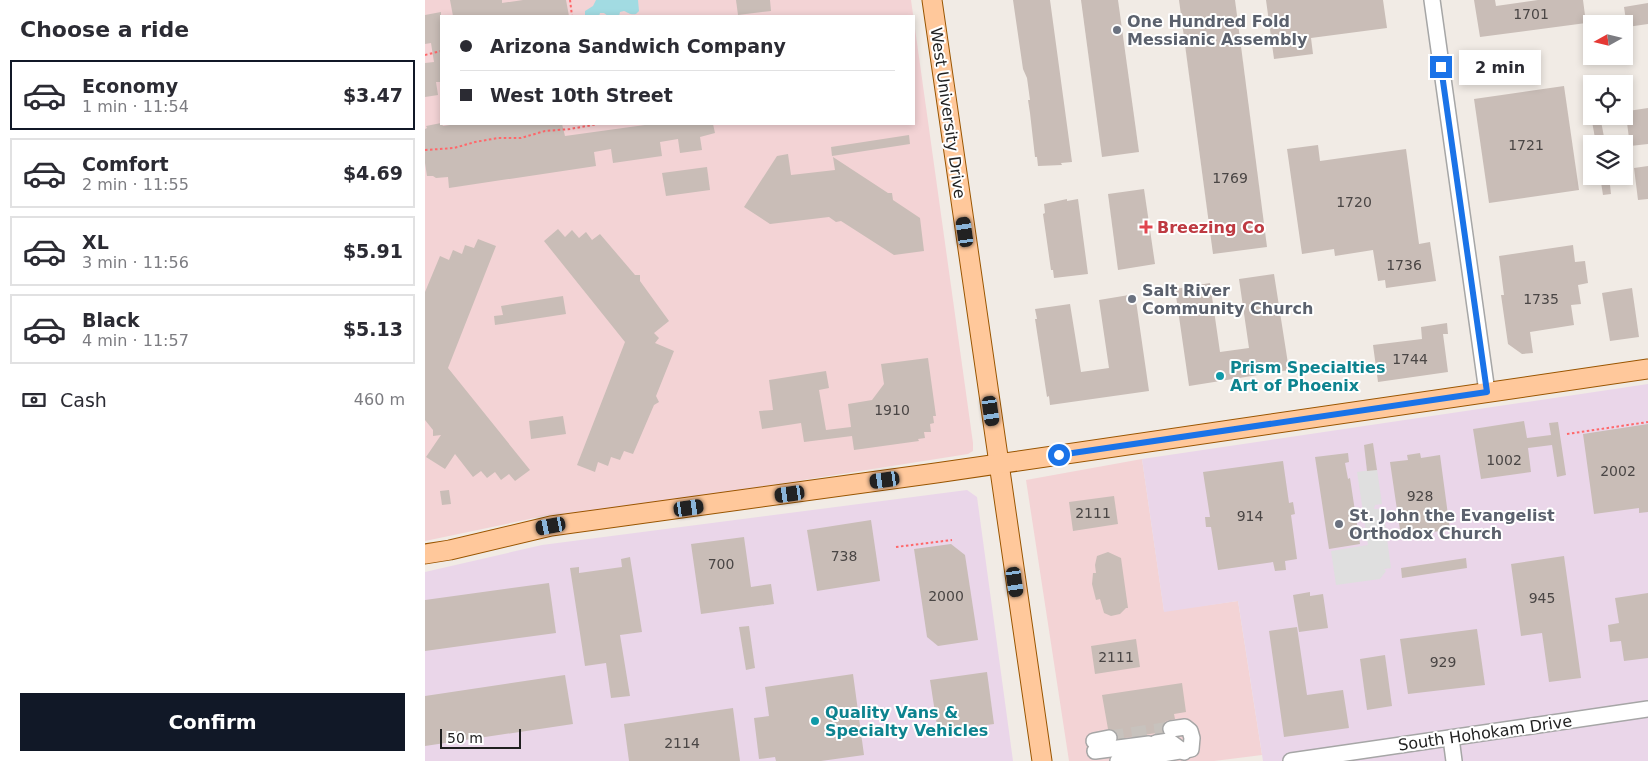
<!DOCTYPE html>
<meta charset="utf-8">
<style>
body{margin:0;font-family:"DejaVu Sans",sans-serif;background:#f2f2f3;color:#2b2b33;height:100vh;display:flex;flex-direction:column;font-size:19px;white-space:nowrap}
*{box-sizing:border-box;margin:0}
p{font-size:16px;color:#7c7c81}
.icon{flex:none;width:28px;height:28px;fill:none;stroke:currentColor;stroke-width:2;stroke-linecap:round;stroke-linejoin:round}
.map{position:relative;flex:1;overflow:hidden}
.panel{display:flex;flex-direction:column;background:#fff;width:425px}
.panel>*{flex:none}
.banner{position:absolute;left:15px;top:15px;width:475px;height:110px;border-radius:0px;box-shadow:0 2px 8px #0003;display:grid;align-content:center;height:110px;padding:0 20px;background:#fff}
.needle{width:32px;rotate:262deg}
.buttons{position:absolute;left:1158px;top:15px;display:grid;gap:10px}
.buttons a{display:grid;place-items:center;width:50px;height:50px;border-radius:0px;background:#fff;box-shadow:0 2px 8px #0003;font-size:25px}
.scale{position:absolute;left:15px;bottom:12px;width:81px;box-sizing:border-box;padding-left:5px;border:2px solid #1f1f1f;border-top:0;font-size:14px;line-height:18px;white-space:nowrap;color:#1f1f1f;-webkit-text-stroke:4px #fff;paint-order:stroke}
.end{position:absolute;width:22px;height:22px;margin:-11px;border:6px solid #1a73e8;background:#fff;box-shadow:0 0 0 2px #fff}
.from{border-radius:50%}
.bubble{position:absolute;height:35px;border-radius:0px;background:#fff;box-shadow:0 2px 8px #0003;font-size:16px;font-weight:700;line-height:35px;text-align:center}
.car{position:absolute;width:15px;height:30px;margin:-15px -8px;border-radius:6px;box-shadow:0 0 4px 1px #0007;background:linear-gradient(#222 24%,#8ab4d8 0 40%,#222 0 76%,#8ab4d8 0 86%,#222 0)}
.banner b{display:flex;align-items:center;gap:18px;height:48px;font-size:19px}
.banner b+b{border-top:1px solid #e1e1e2}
.banner i{width:12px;height:12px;background:#2b2b33}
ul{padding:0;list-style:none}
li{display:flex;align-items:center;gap:15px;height:70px;margin:0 10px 8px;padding:0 10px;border:2px solid #e1e1e2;border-radius:0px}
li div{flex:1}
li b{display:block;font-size:19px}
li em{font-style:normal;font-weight:700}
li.on{border-color:#111827}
li>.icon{width:45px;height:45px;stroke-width:1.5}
h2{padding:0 20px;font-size:22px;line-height:60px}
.pay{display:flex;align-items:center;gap:12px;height:55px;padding:0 20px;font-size:19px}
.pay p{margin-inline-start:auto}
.button{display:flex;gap:10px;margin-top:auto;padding:10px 20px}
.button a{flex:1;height:58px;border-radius:0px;background:#111827;color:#fff;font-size:20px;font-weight:700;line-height:58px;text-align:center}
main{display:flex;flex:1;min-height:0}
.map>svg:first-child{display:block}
.commercial{fill:#f3d3d5;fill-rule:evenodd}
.industrial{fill:#ead6e9}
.parking{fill:#dfdfdf}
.water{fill:#a2dbe2}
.building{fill:#c9bdb7}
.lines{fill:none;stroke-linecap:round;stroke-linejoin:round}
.minor-tunnel{stroke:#c7c2bd;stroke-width:15;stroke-dasharray:15 8;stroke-linecap:butt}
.minor-casing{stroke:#a6a6a6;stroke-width:18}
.major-casing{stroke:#9a5500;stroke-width:21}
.path{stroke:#ff676a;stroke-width:2;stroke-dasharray:2.5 2.5;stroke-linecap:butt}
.minor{stroke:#fff;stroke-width:15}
.major{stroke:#ffc89b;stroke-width:19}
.route{stroke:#1a73e8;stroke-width:6}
.worship-dot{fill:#6b7280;stroke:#fff;stroke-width:2}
.health-dot{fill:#e0444e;stroke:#fff;stroke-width:2}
.culture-dot{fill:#0f9aa8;stroke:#fff;stroke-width:2}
.labels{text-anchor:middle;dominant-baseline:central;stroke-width:4;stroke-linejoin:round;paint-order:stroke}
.number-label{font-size:14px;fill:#4a4645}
.worship-label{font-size:16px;font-weight:bold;fill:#5b616d;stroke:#fff;text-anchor:start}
.street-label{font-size:16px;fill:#1f1f1f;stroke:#fff}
.health-label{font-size:16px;font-weight:bold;fill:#be3a42;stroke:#fff;text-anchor:start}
.culture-label{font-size:16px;font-weight:bold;fill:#0d838f;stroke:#fff;text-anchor:start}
</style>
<main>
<section class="panel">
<h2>Choose a ride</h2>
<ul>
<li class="on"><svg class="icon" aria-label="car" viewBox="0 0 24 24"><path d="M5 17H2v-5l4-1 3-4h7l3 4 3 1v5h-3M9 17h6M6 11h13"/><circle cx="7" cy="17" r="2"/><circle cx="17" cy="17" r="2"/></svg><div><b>Economy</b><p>1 min · 11:54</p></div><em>$3.47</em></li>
<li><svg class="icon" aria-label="car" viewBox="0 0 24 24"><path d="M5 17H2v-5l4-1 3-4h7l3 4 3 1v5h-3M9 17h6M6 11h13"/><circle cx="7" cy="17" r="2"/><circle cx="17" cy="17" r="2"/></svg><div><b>Comfort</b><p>2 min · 11:55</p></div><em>$4.69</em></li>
<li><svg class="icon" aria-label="car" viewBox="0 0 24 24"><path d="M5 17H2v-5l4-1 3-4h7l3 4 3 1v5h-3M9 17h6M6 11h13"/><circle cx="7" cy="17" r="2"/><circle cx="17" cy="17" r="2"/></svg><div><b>XL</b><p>3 min · 11:56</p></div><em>$5.91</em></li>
<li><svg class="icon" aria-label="car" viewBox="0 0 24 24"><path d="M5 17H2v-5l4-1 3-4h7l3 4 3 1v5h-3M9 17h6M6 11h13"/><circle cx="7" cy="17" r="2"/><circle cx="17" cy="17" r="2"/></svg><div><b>Black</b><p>4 min · 11:57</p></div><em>$5.13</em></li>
</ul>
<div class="pay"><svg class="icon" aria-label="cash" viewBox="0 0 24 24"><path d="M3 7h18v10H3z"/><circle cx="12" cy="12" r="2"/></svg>Cash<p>460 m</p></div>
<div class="button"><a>Confirm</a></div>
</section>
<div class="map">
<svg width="1223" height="761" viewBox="0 0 1223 761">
<rect width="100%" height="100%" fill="#f1ebe5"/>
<g class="commercial">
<path d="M0 0H486L548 443V451L543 454 213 506 119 516 0 541ZM16 16H489V124H16Z"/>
<path d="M717 459 739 611 813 601 837 755 789 761H644L601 480Z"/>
</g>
<g class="industrial">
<path d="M1223 384V761H838L813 601 739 612 717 459Z"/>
<path d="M542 490 552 497 588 761H0V572L117 545Z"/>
</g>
<path class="parking" d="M952 469 957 504 950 505 949 509H958L966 568 959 569 961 571 955 579 911 585 906 551 943 545 932 472Z"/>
<path class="water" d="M171 0H213L214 11 211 14C205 15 204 13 199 11L195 12 194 16H183L179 13H175L174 16H160V11L168 6Z"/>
<g class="building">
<path d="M25 0H77V3L98 0H141L144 16H28Z"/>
<path d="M311 0H345L346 11 313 15Z"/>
<path d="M588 0H625L647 162 636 163 637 165 613 166 612 157H610L605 113 603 100H605L602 78 598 69Z"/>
<path d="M656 0H693L714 152 677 157Z"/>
<path d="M754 0H810L842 247 788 254Z"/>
<path d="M841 0H958L962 28 886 38 888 54 849 59Z"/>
<path d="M1049 0H1070L1071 6 1113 0H1158L1161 23 1055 37Z"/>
<path d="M1223 3V24L1202 27 1199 7Z"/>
<path d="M16 12V82H11L13 95 0 97V63L9 62 6 43 0 44V15Z"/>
<path d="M1139 86 1154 190 1064 203 1049 99Z"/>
<path d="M1223 108V144L1205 146 1201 115 1204 114 1203 111Z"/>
<path d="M1166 116H1175L1179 137 1170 138Z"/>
<path d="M16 123 18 126 32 124H137L140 136 227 124H288L290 133 275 137 277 150 255 153 253 139 235 142 237 156 188 163 186 149 169 152 171 166 24 188 23 177 11 178 8 176H2L0 163V129L2 128 1 126Z"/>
<path d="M484 135 485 144 407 156 406 147Z"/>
<path d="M893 145 895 161 981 149 994 244 1005 242 1011 281 961 288 960 280 953 281 948 250 910 256 909 249 877 254 862 149Z"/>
<path d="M363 154 366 175 410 170 408 157 463 193H467L468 200 495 218 499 251 469 255 416 221 411 222 404 217 345 224 319 207 352 156Z"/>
<path d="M1223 166V199L1213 200 1209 168Z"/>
<path d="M282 167 285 190 241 196 237 173Z"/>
<path d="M1175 176H1184L1186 194 1178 195Z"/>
<path d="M719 189 730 264 693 270 683 194Z"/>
<path d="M642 199V201L653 199 663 274 629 278 628 270H626L618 214 620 213 619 204Z"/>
<path d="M133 229 140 237 147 230 154 238 161 232 167 240 175 234 210 275H215V281L244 321 229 333 234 338 230 343 249 351 231 396 234 402 229 405 208 454 199 451 195 460 186 457 183 466 173 462 170 472 152 465 200 342 119 241Z"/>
<path d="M53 239 71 246 23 368 105 470 90 481 84 474 76 480 70 472 62 478 56 471 48 477 30 454 20 469 1 457 16 435 8 436V430L0 420V292L15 256 24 260 28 250 37 254 40 245 49 248Z"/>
<path d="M1148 245 1150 262 1160 261 1163 283 1153 285 1156 304 1146 305 1149 325 1105 332 1108 353 1097 354 1083 344 1076 295H1079L1074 256Z"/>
<path d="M849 274 864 370 764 386 750 289 785 283 795 352 824 348 814 279Z"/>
<path d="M1207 288 1214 337 1185 341 1177 293Z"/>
<path d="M710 294 724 391 625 405 624 396 622 397 610 319H612L610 309 645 304 656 372 684 368 674 300Z"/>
<path d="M138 296 141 314 70 325 69 316 78 315 76 306Z"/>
<path d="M1022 323 1023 334H1018L1023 372 953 382 948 345 997 339 996 327Z"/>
<path d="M503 358 511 416H508L509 423 505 424 506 432H499L500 438 493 439 494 441 429 450 427 436 379 442 376 423 337 429 334 411 348 410 344 380 401 371 404 388 394 390 401 430 426 427 423 404 447 400 459 384 456 364Z"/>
<path d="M138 416 141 434 106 439 104 421Z"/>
<path d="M1099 421 1102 438 1126 435 1124 423 1133 422 1141 475 1132 477 1127 445 1103 448 1106 472 1056 479 1048 429Z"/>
<path d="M1223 424V512L1214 513V508L1169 514 1158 434Z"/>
<path d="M948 443 952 470 942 471 939 445Z"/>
<path d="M923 453 924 462 920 463 923 479 925 478 935 544 904 549 890 457Z"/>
<path d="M995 453 996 458 1015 455 1025 530 1007 532V538L996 540 995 534 976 537 965 462 983 460 982 455Z"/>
<path d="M858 461 864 503 868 502 870 514 866 515 872 559 860 561 861 570 850 571 848 562 793 570 786 527H781L780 517H785L778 472Z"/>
<path d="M24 490 26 504 17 505 15 491Z"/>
<path d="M689 496 693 524 648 531 644 502Z"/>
<path d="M446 520 455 581 392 591 382 530Z"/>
<path d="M319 537 326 587 346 584 349 604 276 614 266 544Z"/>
<path d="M526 544 540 555 553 640 513 646 502 637 489 549Z"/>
<path d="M683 552 696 558 703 608H701L695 614 686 616 679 613 675 599 671 600 667 584 668 573H671L670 565 672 556Z"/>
<path d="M1139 556 1156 678 1124 682 1117 633 1096 636 1086 564Z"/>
<path d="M205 557 217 632 195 635 205 696 186 698 181 663 160 666 145 568 154 567V573L197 567 196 559Z"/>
<path d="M1041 558 1042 568 977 578 976 568Z"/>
<path d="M124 583 131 633 0 651V600Z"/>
<path d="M885 592V596L898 594 903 628 874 632 868 595Z"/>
<path d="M1223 593V658L1199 661 1196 641 1185 642 1183 625 1194 623 1190 598Z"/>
<path d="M324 626 330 668 321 670 314 627Z"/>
<path d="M872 627 882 695 918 690 924 728 859 737 844 631Z"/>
<path d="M1052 629 1060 685 983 694 975 639Z"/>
<path d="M711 639 715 667 670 674 666 646Z"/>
<path d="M960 655 967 706 942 710 935 659Z"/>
<path d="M562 672 569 724 513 732 505 680Z"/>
<path d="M428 674 439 755 396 761H351L350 757 334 759 329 718 344 716 340 687Z"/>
<path d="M140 675 148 724 0 746V696Z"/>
<path d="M757 683 761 712 749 714 750 719 741 721 738 725V732L693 739 691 731 683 729 677 695Z"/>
<path d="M308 708 315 761H204L199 724Z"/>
</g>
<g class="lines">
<path class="minor-tunnel" d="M684 738 746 729"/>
<defs>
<g id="minor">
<path d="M1007 0 1062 392"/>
<path d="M1026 738 1029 761"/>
<path d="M669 741 684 738"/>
<path d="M731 743 744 741 759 752"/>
<path d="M670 751 724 744"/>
<path d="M732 755 766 749 767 738 765 731 760 727 746 729"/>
<path d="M693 761 726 756"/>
<path d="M866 761 1223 709"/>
</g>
<g id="major">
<path d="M507 0 617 761"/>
<path d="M0 554 25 550 126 526 511 473 1223 369"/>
</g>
</defs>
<use href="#minor" class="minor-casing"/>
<use href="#major" class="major-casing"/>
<g class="path">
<path d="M145 0 147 16"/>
<path d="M0 55 16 51"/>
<path d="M0 150 29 148 50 142 73 138H96L120 131 145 129 173 124"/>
<path d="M1142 434 1223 422"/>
<path d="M471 547 527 540"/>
</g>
<use href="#minor" class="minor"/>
<use href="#major" class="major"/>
</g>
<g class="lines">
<path class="route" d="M634 455 1062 392 1016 67"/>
</g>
<g class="worship-dot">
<circle cx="692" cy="30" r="5"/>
<circle cx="707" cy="299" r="5"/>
<circle cx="914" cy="524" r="5"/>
</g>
<path class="health-dot" d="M718.5 219.5h5v5h5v5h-5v5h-5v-5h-5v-5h5z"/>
<g class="culture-dot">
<circle cx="795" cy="376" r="5"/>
<circle cx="390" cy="721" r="5"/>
</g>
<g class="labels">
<g class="number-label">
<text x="1106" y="14">1701</text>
<text x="1101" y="145">1721</text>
<text x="805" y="178">1769</text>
<text x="929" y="202">1720</text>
<text x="979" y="265">1736</text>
<text x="1116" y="299">1735</text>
<text x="985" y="359">1744</text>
<text x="467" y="410">1910</text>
<text x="1079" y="460">1002</text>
<text x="1193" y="471">2002</text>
<text x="995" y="496">928</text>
<text x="668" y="513">2111</text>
<text x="825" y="516">914</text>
<text x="419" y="556">738</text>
<text x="296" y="564">700</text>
<text x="521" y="596">2000</text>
<text x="1117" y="598">945</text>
<text x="691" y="657">2111</text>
<text x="1018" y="662">929</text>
<text x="257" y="743">2114</text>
</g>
<g class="worship-label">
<text x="702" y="21">One Hundred Fold<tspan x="702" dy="18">Messianic Assembly</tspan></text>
<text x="717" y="290">Salt River<tspan x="717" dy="18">Community Church</tspan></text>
<text x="924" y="515">St. John the Evangelist<tspan x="924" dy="18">Orthodox Church</tspan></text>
</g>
<g class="street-label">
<text transform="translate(523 113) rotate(82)">West University Drive</text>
<text transform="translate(1060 733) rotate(-8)">South Hohokam Drive</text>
</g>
<g class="health-label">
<text x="732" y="227">Breezing Co</text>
</g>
<g class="culture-label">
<text x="805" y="367">Prism Specialties<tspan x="805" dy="18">Art of Phoenix</tspan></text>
<text x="400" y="712">Quality Vans &amp;<tspan x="400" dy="18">Specialty Vehicles</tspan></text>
</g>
</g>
</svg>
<div class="buttons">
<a><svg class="needle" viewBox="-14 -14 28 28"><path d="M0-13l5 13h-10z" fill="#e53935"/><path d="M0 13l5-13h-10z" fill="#7c7c81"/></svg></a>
<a><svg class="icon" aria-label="locate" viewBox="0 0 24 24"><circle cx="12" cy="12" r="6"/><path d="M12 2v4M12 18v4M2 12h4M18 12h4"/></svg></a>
<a><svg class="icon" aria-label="layers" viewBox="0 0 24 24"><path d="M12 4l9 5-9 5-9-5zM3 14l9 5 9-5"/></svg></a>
</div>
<div class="scale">50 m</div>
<i class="end from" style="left:634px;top:455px"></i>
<i class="end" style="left:1016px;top:67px"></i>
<div class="bubble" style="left:1034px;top:50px;width:82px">2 min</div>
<i class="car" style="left:540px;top:232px;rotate:352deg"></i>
<i class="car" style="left:566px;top:411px;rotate:172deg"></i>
<i class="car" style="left:460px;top:480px;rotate:262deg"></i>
<i class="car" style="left:365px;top:494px;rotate:262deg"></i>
<i class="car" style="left:264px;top:508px;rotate:82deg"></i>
<i class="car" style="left:126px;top:526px;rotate:259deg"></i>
<i class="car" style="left:590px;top:582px;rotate:172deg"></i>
<div class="banner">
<b><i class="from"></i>Arizona Sandwich Company</b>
<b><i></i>West 10th Street</b>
</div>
</div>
</main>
